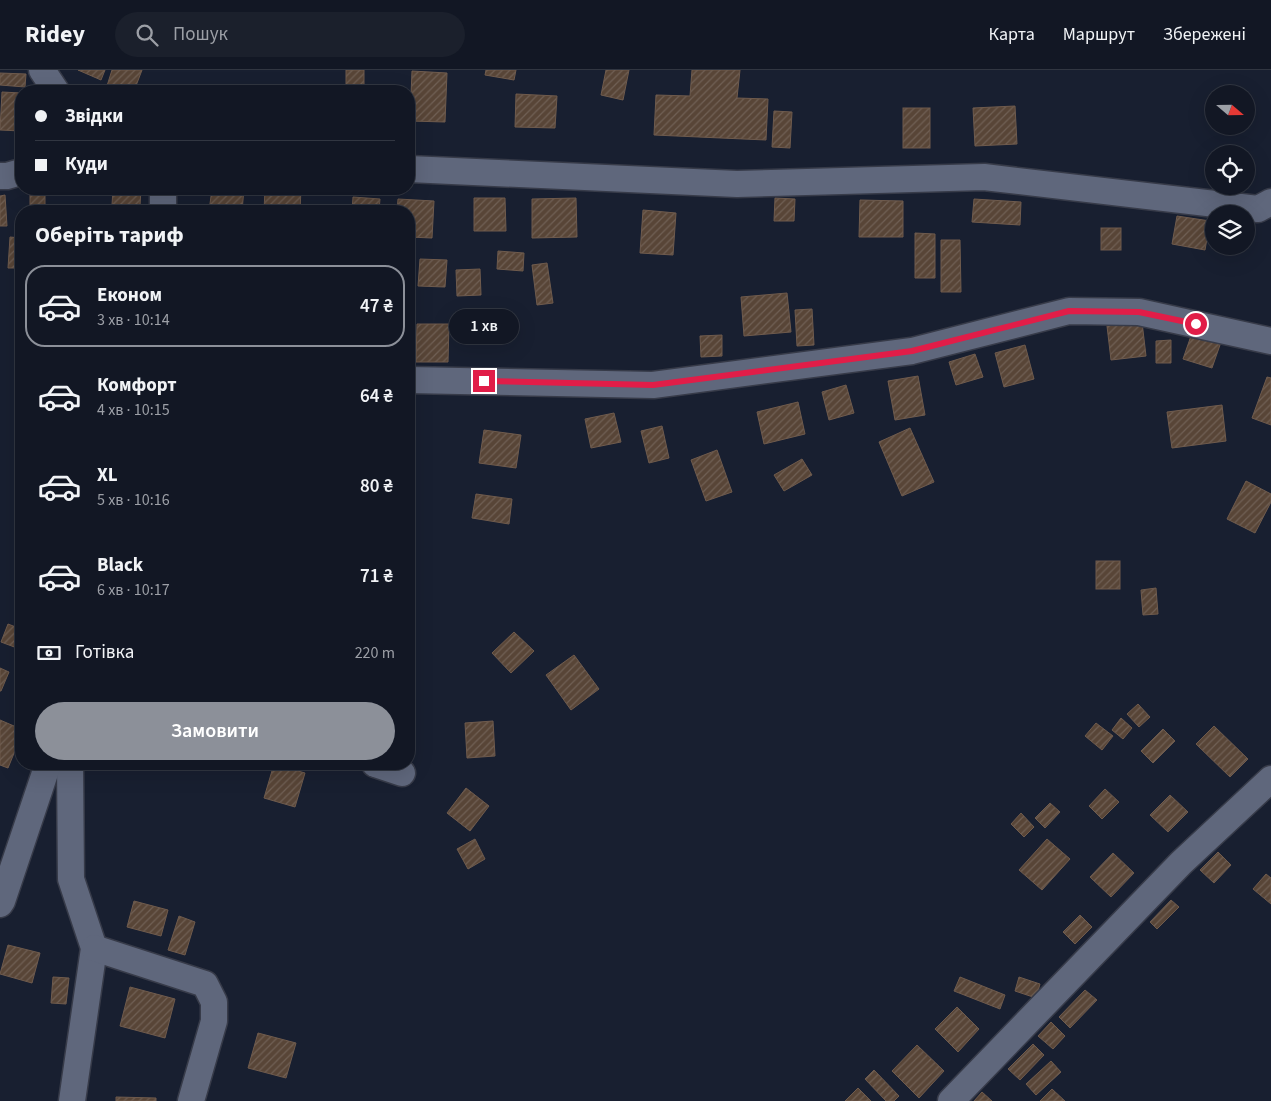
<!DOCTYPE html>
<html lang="uk">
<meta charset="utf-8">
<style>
body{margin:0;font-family:"Source Sans 3",sans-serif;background:#1b202c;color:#f1f3f6;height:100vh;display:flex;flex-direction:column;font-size:19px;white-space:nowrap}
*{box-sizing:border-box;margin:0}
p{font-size:16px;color:#9c9fa6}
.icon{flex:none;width:28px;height:28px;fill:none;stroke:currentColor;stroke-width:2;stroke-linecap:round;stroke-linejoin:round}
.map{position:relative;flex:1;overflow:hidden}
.side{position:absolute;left:15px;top:135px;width:400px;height:565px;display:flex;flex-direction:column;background:#121724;border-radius:20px;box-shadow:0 5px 20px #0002,0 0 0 1px #313641}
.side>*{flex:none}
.guide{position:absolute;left:15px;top:15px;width:400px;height:110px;border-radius:20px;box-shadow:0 5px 20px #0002,0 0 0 1px #313641;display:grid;align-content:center;height:110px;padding:0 20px;background:#121724}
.needle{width:32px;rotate:110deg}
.fabs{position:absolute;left:1205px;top:15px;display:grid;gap:10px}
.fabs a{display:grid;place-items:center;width:50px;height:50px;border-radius:50%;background:#121724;box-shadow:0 5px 20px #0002,0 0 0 1px #313641;font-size:25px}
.end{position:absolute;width:22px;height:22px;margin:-11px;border:6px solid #e11d48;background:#fff;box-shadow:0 0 0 2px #fff}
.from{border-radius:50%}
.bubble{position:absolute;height:35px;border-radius:18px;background:#121724;box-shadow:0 5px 20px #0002,0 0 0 1px #313641;font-size:16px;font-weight:600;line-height:35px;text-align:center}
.guide b{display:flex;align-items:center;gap:18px;height:48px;font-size:19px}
.guide b+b{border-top:1px solid #313641}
.guide i{width:12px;height:12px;background:#f1f3f6}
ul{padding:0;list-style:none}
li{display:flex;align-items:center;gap:15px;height:82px;margin:0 10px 8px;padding:0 10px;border:2px solid transparent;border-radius:20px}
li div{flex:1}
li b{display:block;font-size:19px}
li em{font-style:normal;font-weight:600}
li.active{border-color:#8c9099}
li>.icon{width:45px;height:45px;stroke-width:1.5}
h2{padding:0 20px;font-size:22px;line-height:60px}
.pay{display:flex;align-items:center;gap:12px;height:55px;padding:0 20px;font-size:19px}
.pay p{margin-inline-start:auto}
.action{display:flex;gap:10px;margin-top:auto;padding:10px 20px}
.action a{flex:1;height:58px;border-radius:30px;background:#8c9099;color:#fff;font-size:20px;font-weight:600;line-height:58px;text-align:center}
header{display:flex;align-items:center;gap:30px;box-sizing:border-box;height:70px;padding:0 25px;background:#121724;border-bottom:1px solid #313641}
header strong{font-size:24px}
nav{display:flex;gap:28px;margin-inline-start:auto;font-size:18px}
.search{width:350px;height:45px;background:#1b202c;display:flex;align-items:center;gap:12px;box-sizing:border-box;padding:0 18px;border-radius:28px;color:#9c9fa6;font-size:19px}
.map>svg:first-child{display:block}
.building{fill:url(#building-hatch);stroke:#6f5b4d}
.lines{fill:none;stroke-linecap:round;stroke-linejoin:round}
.street-casing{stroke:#373b49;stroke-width:29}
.street{stroke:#5f677c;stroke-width:26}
.route{stroke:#e11d48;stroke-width:6}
</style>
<header>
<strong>Ridey</strong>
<div class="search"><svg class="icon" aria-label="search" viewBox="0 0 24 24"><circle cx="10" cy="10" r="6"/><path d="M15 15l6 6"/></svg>Пошук</div>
<nav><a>Карта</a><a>Маршрут</a><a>Збережені</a></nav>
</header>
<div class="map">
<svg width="1271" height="1031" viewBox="0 0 1271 1031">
<defs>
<pattern id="building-hatch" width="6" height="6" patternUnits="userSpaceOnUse" patternTransform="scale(1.25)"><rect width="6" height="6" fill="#584537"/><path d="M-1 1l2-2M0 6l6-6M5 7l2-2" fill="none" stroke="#706055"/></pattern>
</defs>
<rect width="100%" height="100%" fill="#181f30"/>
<g class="building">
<path d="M78 0H105L101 10Z"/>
<path d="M112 0H142L134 21H112L106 19Z"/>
<rect x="346" y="0" width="18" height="21"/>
<path d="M486 0H516L514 10 485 5Z"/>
<path d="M606 0H629L623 30 601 25Z"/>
<path d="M692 0H740L737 28 768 29 766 70 654 65 656 25 690 26Z"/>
<path d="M412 1 447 3 445 52 410 51Z"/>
<path d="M0 3 26 4 25 17 0 15Z"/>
<path d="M2 22 21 23V61L0 60Z"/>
<path d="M516 24 557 26 555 58 515 57Z"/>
<path d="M1015 36 1017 74 975 76 973 38Z"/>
<rect x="903" y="38" width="27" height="40"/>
<path d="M774 41 792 42 790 78 772 77Z"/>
<rect x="30" y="119" width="15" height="22"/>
<path d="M113 119H141L140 136 112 135Z"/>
<path d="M212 119H244L242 141H209Z"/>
<path d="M265 119H301L300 141H264Z"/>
<path d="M5 125 7 156H0V126Z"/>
<path d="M353 127 380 129 379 141H352Z"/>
<path d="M474 128H505L506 161H474Z"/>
<path d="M576 128 577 167 532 168V129Z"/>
<path d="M775 128 795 129 794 151H774Z"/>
<path d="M398 129 434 131 432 168 409 167V141H397Z"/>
<path d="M974 129 1021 132 1020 155 972 152Z"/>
<path d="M860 130 903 131V167H859Z"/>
<path d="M643 140 676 143 673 185 640 183Z"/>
<path d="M1177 146 1210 151 1205 180 1172 174Z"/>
<rect x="1101" y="158" width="20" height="22"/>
<path d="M915 163 935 164V208H915Z"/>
<path d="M10 167 21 168V198H8Z"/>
<path d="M941 170H960L961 222H941Z"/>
<path d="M498 181 524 183 523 201 497 199Z"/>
<path d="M420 189 447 190 445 217 418 216Z"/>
<path d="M547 193 553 233 537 235 532 195Z"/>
<path d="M480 199 481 225 457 226 456 200Z"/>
<path d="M787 223 791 262 744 266 741 227Z"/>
<path d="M812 239 814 275 797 276 795 240Z"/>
<path d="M1142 252 1146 286 1111 290 1107 256Z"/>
<path d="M417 254H449L448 292H416Z"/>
<path d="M1192 263 1221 272 1212 298 1183 289Z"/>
<path d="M722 265V286L701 287 700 266Z"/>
<path d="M1171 270V293H1156V271Z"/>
<path d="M1025 275 1034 309 1004 317 995 283Z"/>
<path d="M975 284 983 307 956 315 949 292Z"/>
<path d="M918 306 925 345 895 350 888 311Z"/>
<path d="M1267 307 1271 308V355L1252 348Z"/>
<path d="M846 315 854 343 829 350 822 322Z"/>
<path d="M798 332 805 364 764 374 757 342Z"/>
<path d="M1222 335 1226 371 1172 378 1167 342Z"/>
<path d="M614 343 621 372 591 378 585 349Z"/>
<path d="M662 356 669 388 649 393 641 361Z"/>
<path d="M910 358 934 412 902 426 879 372Z"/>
<path d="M484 360 521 365 516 398 479 393Z"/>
<path d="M717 380 732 422 706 431 691 390Z"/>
<path d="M802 389 812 405 784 421 774 405Z"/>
<path d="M1246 411 1271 424V432L1255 463 1227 449Z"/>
<path d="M476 424 512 429 509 454 472 448Z"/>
<rect x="1096" y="491" width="24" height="28"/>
<path d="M1156 518 1158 544 1143 545 1141 520Z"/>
<path d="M8 554 21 559V568L17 578 1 572Z"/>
<path d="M514 562 534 581 511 603 492 583Z"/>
<path d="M574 585 599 619 571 640 546 605Z"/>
<path d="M0 598 9 602 1 621H0Z"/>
<path d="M1138 634 1150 647 1139 657 1127 644Z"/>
<path d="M1121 648 1132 658 1123 669 1112 660Z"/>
<path d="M0 650 21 659V666L8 698 0 695Z"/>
<path d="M493 651 495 686 467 688 465 653Z"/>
<path d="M1096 653 1113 666 1102 680 1085 666Z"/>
<path d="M1214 656 1248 689 1230 707 1196 674Z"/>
<path d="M1163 659 1175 671 1153 693 1141 681Z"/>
<path d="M216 694H240L238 700Z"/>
<path d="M274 694 305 703 295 737 264 728Z"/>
<path d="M466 718 489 736 470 761 447 743Z"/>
<path d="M1105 719 1119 732 1102 749 1089 736Z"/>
<path d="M1170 725 1188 742 1168 762 1150 745Z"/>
<path d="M1050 733 1060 742 1045 758 1035 748Z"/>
<path d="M1021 743 1034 757 1024 767 1011 754Z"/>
<path d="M475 769 485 789 468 799 457 779Z"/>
<path d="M1047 769 1070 789 1042 820 1019 800Z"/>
<path d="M1218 782 1231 795 1214 813 1200 800Z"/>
<path d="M1113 783 1134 803 1111 827 1090 807Z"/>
<path d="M1266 804 1271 808V834L1253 819Z"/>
<path d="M1171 830 1179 837 1157 859 1150 852Z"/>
<path d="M134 831 168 840 161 866 127 857Z"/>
<path d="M1080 845 1092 857 1075 874 1063 862Z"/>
<path d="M179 846 195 852 185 885 168 880Z"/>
<path d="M8 875 40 883 32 913 0 904Z"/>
<path d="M53 907 69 908 66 934 51 933Z"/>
<path d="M960 907 1005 925 1000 939 954 921Z"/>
<path d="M1019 907 1040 914 1036 928 1015 921Z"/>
<path d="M130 917 175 929 165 968 120 956Z"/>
<path d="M1085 920 1097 930 1070 958 1059 947Z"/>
<path d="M957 937 979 959 958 982 935 959Z"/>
<path d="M1051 952 1065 966 1053 979 1038 966Z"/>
<path d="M258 963 296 973 286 1008 248 998Z"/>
<path d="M1033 974 1044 985 1020 1010 1008 999Z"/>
<path d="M917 975 944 1001 919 1028 892 1001Z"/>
<path d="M1051 991 1061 1002 1036 1025 1026 1014Z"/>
<path d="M874 1000 899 1026 894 1031H886L865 1009Z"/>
<path d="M858 1018 871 1031H845Z"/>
<path d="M1052 1019 1065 1031H1040Z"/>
<path d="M982 1022 992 1031H974Z"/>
<path d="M116 1027 156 1028V1031H116Z"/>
</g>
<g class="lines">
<defs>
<g id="street">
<path d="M42 0 56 21"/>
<path d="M409 99 737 114 984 107 1258 139 1271 132"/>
<path d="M0 106H7L21 102"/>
<path d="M163 119V141"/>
<path d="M409 310 653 315 912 281 1069 241 1139 242 1271 271"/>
<path d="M70 694 71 809 94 878 72 1031"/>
<path d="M375 694 402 703"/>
<path d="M0 834 2 831 48 694"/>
<path d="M94 878 205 914 214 932V951L191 1031"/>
<path d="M951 1031 1181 793 1271 709"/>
</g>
</defs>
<use href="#street" class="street-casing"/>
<use href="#street" class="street"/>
</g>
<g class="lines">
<path class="route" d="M484 311 653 315 912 281 1069 241 1139 242 1196 254"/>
</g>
</svg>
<div class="fabs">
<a><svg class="needle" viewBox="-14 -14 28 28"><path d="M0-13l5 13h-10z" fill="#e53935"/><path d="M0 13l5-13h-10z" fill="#9c9fa6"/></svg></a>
<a><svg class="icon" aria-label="locate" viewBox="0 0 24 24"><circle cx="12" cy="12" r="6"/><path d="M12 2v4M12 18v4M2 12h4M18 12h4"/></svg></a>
<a><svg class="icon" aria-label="layers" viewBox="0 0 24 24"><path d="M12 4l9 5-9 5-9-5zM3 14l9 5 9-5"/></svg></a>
</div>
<i class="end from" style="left:1196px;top:254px"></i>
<i class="end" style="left:484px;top:311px"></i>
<div class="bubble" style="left:449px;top:239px;width:70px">1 хв</div>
<div class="guide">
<b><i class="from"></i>Звідки</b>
<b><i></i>Куди</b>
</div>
<section class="side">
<h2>Оберіть тариф</h2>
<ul>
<li class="active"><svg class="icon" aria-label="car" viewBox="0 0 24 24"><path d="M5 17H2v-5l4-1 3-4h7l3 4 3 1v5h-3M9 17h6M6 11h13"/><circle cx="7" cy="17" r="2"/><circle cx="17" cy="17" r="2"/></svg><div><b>Економ</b><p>3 хв · 10:14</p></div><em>47 ₴</em></li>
<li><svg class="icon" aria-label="car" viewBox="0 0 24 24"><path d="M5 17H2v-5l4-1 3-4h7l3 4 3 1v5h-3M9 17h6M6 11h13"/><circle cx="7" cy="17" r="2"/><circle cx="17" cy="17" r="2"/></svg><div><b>Комфорт</b><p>4 хв · 10:15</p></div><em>64 ₴</em></li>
<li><svg class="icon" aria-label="car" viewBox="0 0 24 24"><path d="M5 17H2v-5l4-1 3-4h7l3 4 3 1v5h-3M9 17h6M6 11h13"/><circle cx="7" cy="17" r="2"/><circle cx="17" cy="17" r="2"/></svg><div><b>XL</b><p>5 хв · 10:16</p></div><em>80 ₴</em></li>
<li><svg class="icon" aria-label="car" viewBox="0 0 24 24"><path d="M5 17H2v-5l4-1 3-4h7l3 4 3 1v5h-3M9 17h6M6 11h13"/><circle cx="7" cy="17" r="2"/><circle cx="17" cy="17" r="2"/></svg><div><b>Black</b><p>6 хв · 10:17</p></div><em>71 ₴</em></li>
</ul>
<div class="pay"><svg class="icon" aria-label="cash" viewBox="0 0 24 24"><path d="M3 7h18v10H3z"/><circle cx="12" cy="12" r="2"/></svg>Готівка<p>220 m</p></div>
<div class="action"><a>Замовити</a></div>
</section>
</div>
